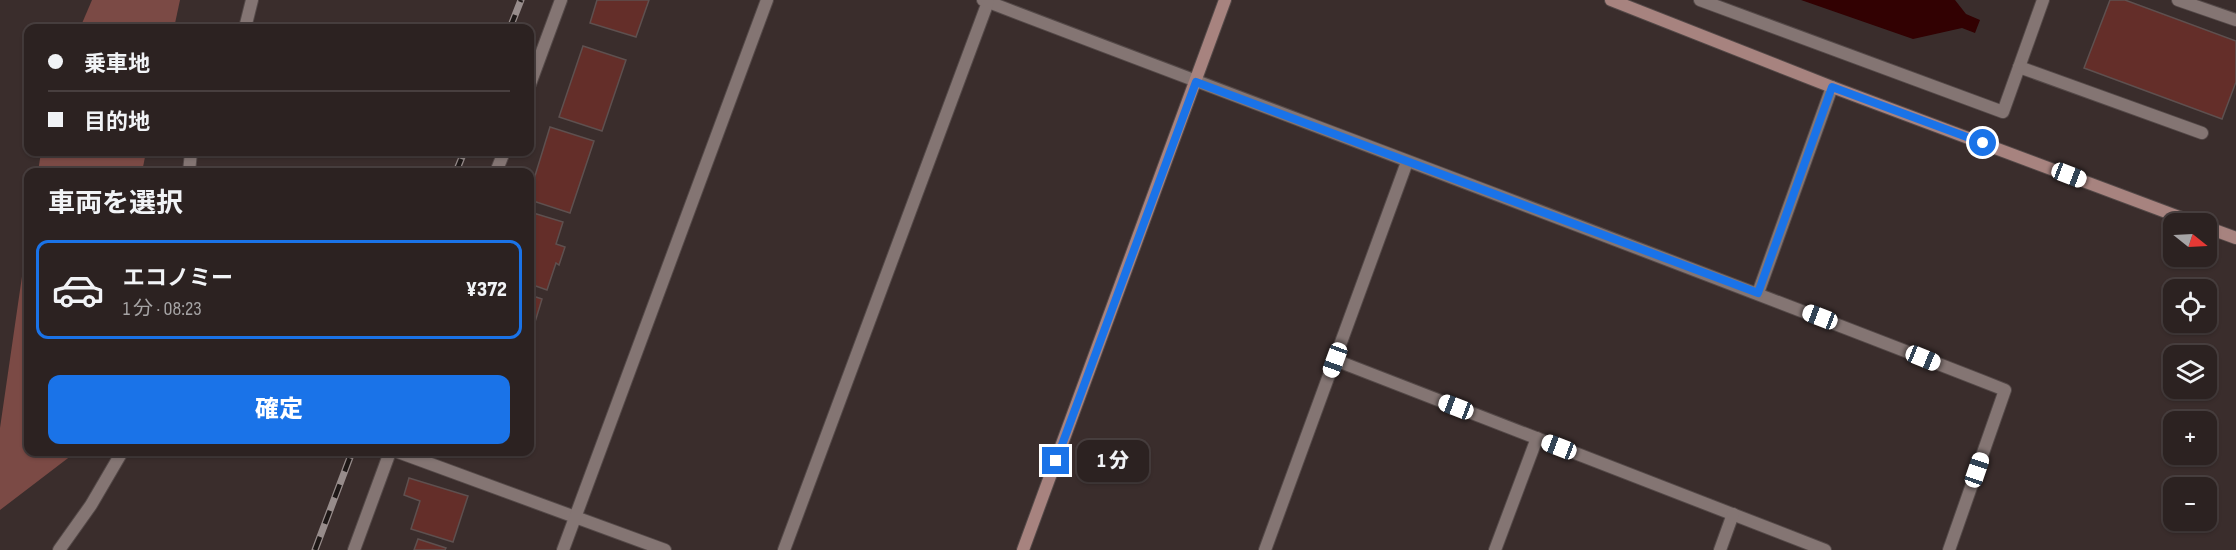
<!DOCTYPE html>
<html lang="ja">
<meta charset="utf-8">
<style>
body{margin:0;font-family:"Sofia Sans Condensed","Noto Sans JP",sans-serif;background:#342a2a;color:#f1f3f6;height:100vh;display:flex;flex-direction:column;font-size:22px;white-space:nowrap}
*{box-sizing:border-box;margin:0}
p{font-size:20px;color:#a6a4a5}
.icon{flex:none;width:33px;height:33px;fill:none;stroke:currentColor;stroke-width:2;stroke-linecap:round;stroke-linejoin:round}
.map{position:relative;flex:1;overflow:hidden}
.details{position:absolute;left:24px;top:168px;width:510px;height:288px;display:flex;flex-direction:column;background:#2c2221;border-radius:12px;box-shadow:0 2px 4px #0004,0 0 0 2px #483f3f}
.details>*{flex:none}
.top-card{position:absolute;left:24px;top:24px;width:510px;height:132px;border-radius:12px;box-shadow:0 2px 4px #0004,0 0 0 2px #483f3f;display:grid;align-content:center;height:132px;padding:0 24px;background:#2c2221}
.needle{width:39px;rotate:108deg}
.buttons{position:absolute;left:2163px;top:213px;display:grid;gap:12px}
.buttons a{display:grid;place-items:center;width:54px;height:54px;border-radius:12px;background:#2c2221;box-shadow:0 2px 4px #0004,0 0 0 2px #483f3f;font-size:30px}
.end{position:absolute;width:27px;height:27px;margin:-14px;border:8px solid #1a73e8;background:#fff;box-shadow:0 0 0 3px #fff}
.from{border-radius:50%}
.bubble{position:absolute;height:42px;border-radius:12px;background:#2c2221;box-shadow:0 2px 4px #0004,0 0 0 2px #483f3f;font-size:20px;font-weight:800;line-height:42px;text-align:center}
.car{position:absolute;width:18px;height:36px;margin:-18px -9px;border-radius:8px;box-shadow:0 0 4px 2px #0007;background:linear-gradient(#fff 24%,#345 0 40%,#fff 0 76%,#345 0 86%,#fff 0)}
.top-card b{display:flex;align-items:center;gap:21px;height:57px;font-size:22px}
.top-card b+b{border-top:2px solid #483f3f}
.top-card i{width:15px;height:15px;background:#f1f3f6}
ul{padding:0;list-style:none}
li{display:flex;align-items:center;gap:18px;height:99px;margin:0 12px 9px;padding:0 12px;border:3px solid transparent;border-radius:12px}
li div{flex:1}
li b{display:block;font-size:22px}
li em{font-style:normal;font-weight:800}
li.on{border-color:#1a73e8}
li>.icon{width:54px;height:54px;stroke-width:1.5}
h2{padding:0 24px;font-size:27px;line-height:72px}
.primary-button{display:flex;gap:12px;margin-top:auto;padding:12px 24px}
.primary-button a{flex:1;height:69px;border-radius:12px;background:#1a73e8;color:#fff;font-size:24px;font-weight:800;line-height:69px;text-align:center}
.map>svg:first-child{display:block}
.green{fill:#7b4a45}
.water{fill:#320102}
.building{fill:#642e29;stroke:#5e504f;stroke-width:1.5}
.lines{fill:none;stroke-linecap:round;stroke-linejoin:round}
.lane-casing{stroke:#544948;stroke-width:14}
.street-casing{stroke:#544948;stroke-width:14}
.secondary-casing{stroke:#544948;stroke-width:14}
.lane{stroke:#847573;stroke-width:12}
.street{stroke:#847573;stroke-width:12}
.secondary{stroke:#a7837f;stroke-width:12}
.rail-casing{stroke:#978c8b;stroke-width:7}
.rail{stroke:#1d1716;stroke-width:4.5;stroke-dasharray:14;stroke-linecap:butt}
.route{stroke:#1a73e8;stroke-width:8}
</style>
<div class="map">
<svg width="2236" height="550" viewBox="0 0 2236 550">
<rect width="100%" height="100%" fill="#3a2d2c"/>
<g class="green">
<path d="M92 0H180L174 28H80Z"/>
<path d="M41 152H146L142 172H38Z"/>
<path d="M28 235V452H76L0 510V428Z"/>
</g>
<path class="water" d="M1801 0H1955L1966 14 1980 20 1975 33 1962 28 1913 39Z"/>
<g class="building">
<path d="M597 0H649L636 37 590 23Z"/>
<path d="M2110 0H2125L2236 41V82L2222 119 2084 68Z"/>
<path d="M583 46 626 60 602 131 559 117Z"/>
<path d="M550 127 594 141 570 213 530 200V192Z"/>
<path d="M530 212 563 222 556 244 565 247 559 265 556 263 547 290 530 284Z"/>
<path d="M530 295 542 299 532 332 530 331Z"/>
<path d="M409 478 468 496 453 542 411 529 420 501 404 495Z"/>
<path d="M418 539 446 548 445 550H414Z"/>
</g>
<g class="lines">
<defs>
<g id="lane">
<path d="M1700 0 2003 112 2043 0"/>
<path d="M2178 0 2236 20"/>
<path d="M2019 67 2202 133"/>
</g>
<g id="street">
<path d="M983 0C1324 130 1666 257 2005 390L1949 550"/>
<path d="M245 28 252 0"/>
<path d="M530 84 561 0"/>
<path d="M189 172 191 152"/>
<path d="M496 172 504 152"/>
<path d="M1758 293 1832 87"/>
<path d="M1335 360 1825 550"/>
<path d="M398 452 665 550"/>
<path d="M59 550 91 505 122 452"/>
<path d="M354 550 390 452"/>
<path d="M563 550 767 0"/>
<path d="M784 550 988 2"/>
<path d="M1265 550 1407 162"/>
<path d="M1495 550 1537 438"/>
<path d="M1720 550 1733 514"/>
</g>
<g id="secondary">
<path d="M1611 0 1832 87 2198 224"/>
<path d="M2206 227 2236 238"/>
<path d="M1023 550 1225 0"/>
</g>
</defs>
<use href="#lane" class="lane-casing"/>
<use href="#street" class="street-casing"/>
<use href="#secondary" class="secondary-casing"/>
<use href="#lane" class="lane"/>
<use href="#street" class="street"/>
<use href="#secondary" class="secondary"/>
<defs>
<g id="rail">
<path d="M510 28 521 0"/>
<path d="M456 172 464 152"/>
<path d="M315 550 352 452"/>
</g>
</defs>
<use href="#rail" class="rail-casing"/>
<use href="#rail" class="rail"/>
</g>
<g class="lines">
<path class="route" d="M1056 461 1196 82 1758 293 1832 87 1983 143"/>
</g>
</svg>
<div class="buttons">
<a><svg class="needle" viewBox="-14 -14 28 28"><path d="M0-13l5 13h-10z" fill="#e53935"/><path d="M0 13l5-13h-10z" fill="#a6a4a5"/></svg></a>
<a><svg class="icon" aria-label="locate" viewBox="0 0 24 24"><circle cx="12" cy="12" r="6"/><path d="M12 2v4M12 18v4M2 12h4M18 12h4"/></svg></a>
<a><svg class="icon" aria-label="layers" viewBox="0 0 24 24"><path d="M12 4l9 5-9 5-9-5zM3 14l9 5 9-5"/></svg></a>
<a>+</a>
<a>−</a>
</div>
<i class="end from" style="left:1983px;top:143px"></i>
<i class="end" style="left:1056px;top:461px"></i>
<div class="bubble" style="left:1077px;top:440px;width:72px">1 分</div>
<i class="car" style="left:2069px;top:175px;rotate:111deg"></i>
<i class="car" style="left:1820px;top:317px;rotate:291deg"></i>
<i class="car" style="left:1923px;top:358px;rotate:112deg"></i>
<i class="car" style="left:1335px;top:360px;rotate:200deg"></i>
<i class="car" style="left:1456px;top:407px;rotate:291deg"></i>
<i class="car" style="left:1559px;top:447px;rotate:291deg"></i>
<i class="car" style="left:1977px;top:470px;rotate:19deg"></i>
<div class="top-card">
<b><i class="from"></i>乗車地</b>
<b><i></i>目的地</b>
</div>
<section class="details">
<h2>車両を選択</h2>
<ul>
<li class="on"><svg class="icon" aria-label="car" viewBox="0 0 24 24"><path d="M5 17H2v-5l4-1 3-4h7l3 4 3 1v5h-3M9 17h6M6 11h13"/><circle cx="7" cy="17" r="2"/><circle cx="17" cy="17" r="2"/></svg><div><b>エコノミー</b><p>1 分 · 08:23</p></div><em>¥372</em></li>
</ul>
<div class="primary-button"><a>確定</a></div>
</section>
</div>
